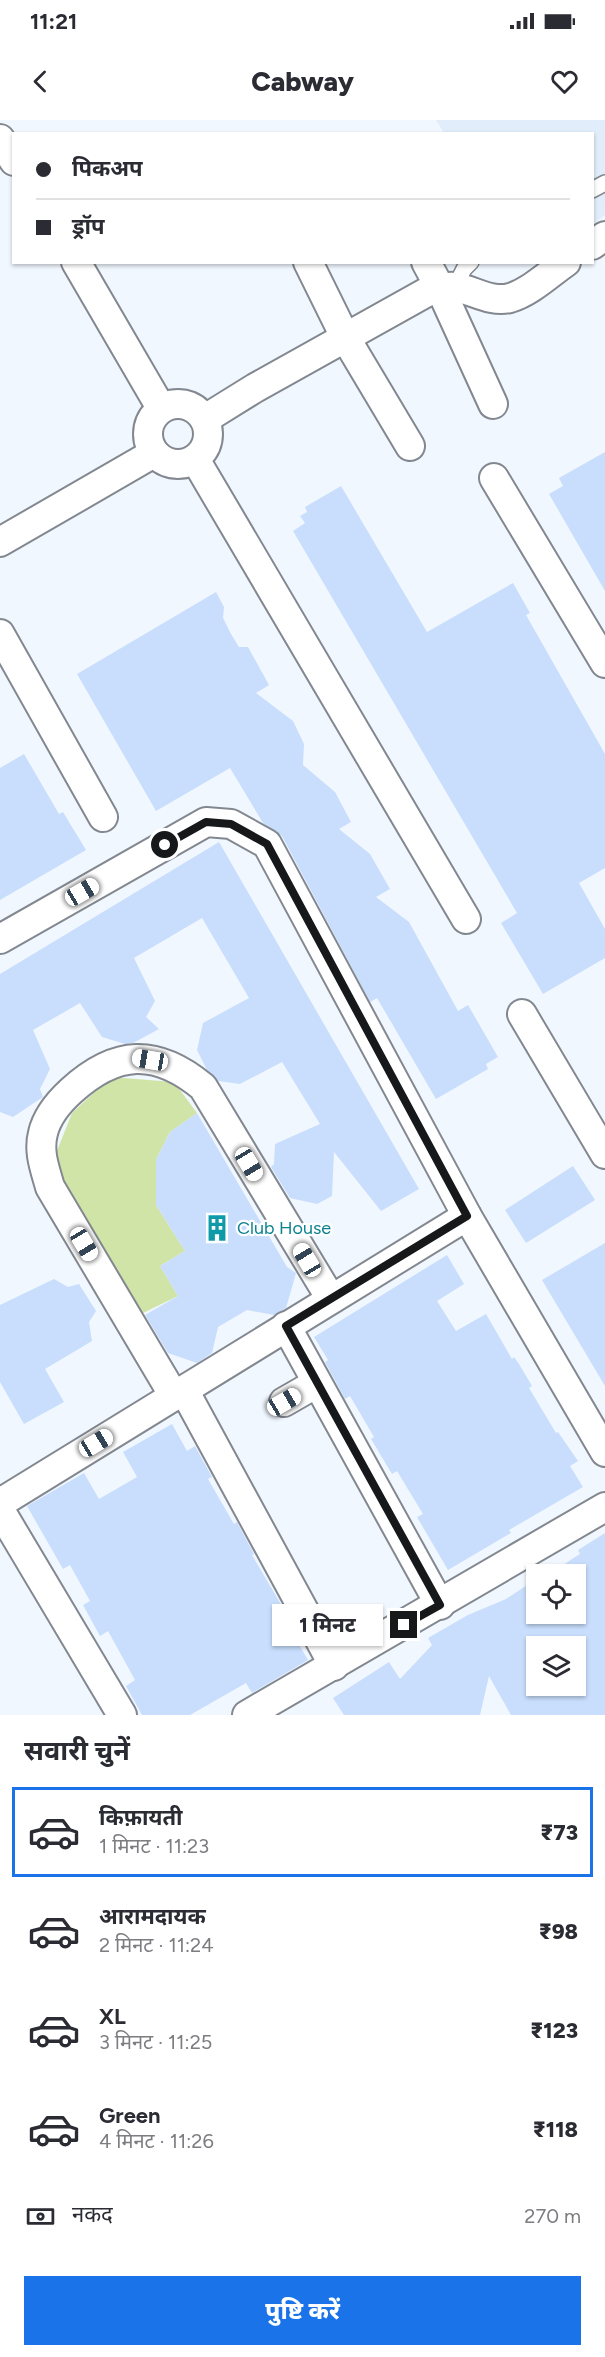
<!DOCTYPE html>
<html lang="hi">
<meta charset="utf-8">
<style>
body{margin:0;font-family:Figtree,"Noto Sans Devanagari",sans-serif;background:#f2f2f3;color:#2b2b33;height:100vh;display:flex;flex-direction:column;font-size:22px;white-space:nowrap}
*{box-sizing:border-box;margin:0}
p{font-size:20px;color:#7c7c81}
.icon{flex:none;width:33px;height:33px;fill:none;stroke:currentColor;stroke-width:2;stroke-linecap:round;stroke-linejoin:round}
.map{position:relative;height:1595px;overflow:hidden}
.sheet{display:flex;flex-direction:column;background:#fff;flex:1}
.sheet>*{flex:none}
.guide{position:absolute;left:12px;top:12px;width:582px;height:132px;border-radius:0px;box-shadow:0 2px 4px #0004;display:grid;align-content:center;height:132px;padding:0 24px;background:#fff}
.buttons{position:absolute;left:526px;top:1444px;display:grid;gap:12px}
.buttons a{display:grid;place-items:center;width:60px;height:60px;border-radius:0px;background:#fff;box-shadow:0 2px 4px #0004;font-size:30px}
.end{position:absolute;width:27px;height:27px;margin:-14px;border:8px solid #16181a;background:#fff;box-shadow:0 0 0 3px #fff}
.from{border-radius:50%}
.bubble{position:absolute;height:42px;border-radius:0px;background:#fff;box-shadow:0 2px 4px #0004;font-size:20px;font-weight:800;line-height:42px;text-align:center}
.car{position:absolute;width:18px;height:36px;margin:-18px -9px;border-radius:8px;box-shadow:0 0 4px 2px #0007;background:linear-gradient(#fff 24%,#345 0 40%,#fff 0 76%,#345 0 86%,#fff 0)}
.guide b{display:flex;align-items:center;gap:21px;height:57px;font-size:22px}
.guide b+b{border-top:2px solid #e1e1e2}
.guide i{width:15px;height:15px;background:#2b2b33}
ul{padding:0;list-style:none}
li{display:flex;align-items:center;gap:18px;height:90px;margin:0 12px 9px;padding:0 12px;border:3px solid transparent;border-radius:0px}
li div{flex:1}
li b{display:block;font-size:22px}
li em{font-style:normal;font-weight:800}
li.on{border-color:#1a73e8}
li>.icon{width:54px;height:54px;stroke-width:1.5}
h2{padding:0 24px;font-size:27px;line-height:72px}
.pay{display:flex;align-items:center;gap:15px;height:66px;padding:0 24px;font-size:22px}
.pay p{margin-inline-start:auto}
.primary-button{display:flex;gap:12px;margin-top:auto;padding:12px 24px}
.primary-button a{flex:1;height:69px;border-radius:0px;background:#1a73e8;color:#fff;font-size:24px;font-weight:800;line-height:69px;text-align:center}
.status{display:flex;justify-content:space-between;align-items:center;height:42px;padding:0 30px;background:#fff;direction:ltr}
.status svg{height:16px;fill:currentColor}
header{display:flex;justify-content:space-between;align-items:center;height:78px;padding:0 24px;background:#fff;font-size:27px;font-weight:800}
.map>svg:first-child{display:block}
.built{fill:#e2edfb}
.green{fill:#d0e4a8}
.building{fill:#c8defc;fill-rule:evenodd}
.lines{fill:none;stroke-linecap:round;stroke-linejoin:round}
.lane-casing{stroke:#838890;stroke-width:18}
.street-casing{stroke:#838890;stroke-width:32}
.lane{stroke:#fff;stroke-width:15}
.street{stroke:#fff;stroke-width:28}
.route{stroke:#16181a;stroke-width:8}
.labels{text-anchor:middle;dominant-baseline:central;stroke-width:4.5;stroke-linejoin:round;paint-order:stroke}
.culture-label{font-size:18px;fill:#0d838f;stroke:#fff;text-anchor:start}
</style>
<div class="status"><b>11:21</b><svg viewBox="0 0 49 12"><path d="M0 12V9h3v3zM5 12V6h3v6zM10 12V3h3v9zM15 12V0h3v12zM26 1h20v11H26zM47 4h2v5h-2z"/></svg></div>
<header><svg class="icon" aria-label="back" viewBox="0 0 24 24"><path d="M15 5l-7 7 7 7"/></svg>Cabway<svg class="icon" aria-label="heart" viewBox="0 0 24 24"><path d="M12 20l-8-8c-3-5 5-10 8-4 3-6 11-1 8 4z"/></svg></header>
<div class="map">
<svg width="605" height="1595" viewBox="0 0 605 1595">
<rect width="100%" height="100%" fill="#f1f7ff"/>
<path class="built" d="M436 0H605V95L593 104 592 14 444 13Z"/>
<path class="green" d="M111 957 174 962 197 993 170 1012 156 1040V1085L185 1131 160 1146 178 1176 139 1195 51 1046 72 993Z"/>
<g class="building">
<path d="M605 332V471L549 374 563 366 559 358Z"/>
<path d="M341 366 427 512 513 463 530 493 526 495 605 634V748L579 763 605 809V838L543 874 501 803 517 793 293 411 305 403 300 396 307 392 305 387Z"/>
<path d="M216 472 224 487 223 498 231 514 239 527H248L269 565 256 573 293 601 304 624 303 645 335 672 351 702 339 709 370 734 390 769 376 777 409 802 458 891 468 885 498 937 486 944 488 949 436 979 377 878 370 882 282 716 263 703 230 648 156 691 77 554Z"/>
<path d="M24 634 59 694 63 692 86 730 0 780V648Z"/>
<path d="M219 722 419 1069 381 1091 334 1032 332 1076 317 1084 290 1078 271 1047 274 1044 275 1024 320 1004 282 942 240 964 218 961 207 950 197 930 203 903 249 878 202 798 134 838 155 881 146 897 159 909 133 923 125 924 102 917 80 883 33 910 50 949 40 969 43 977 13 997 0 992V854Z"/>
<path d="M197 993 287 1147 296 1153 286 1188 274 1195 247 1190 218 1207 212 1233 197 1243 168 1233 145 1195 178 1176 160 1146 185 1131 156 1085V1040L170 1012Z"/>
<path d="M573 1046 595 1080 526 1123 505 1090Z"/>
<path d="M605 1123V1266L542 1160Z"/>
<path d="M447 1135 464 1164 437 1181 456 1211 486 1194 512 1239 514 1237 519 1244 532 1266 529 1268 556 1313 558 1312 578 1341 570 1346 583 1367 509 1410 511 1413 448 1450 417 1397 423 1394 397 1351 392 1354 371 1319 374 1317 350 1276 345 1279 325 1242 328 1240 314 1217Z"/>
<path d="M54 1159 68 1167 79 1164 96 1191 89 1202 92 1221 45 1249 64 1282 24 1304 0 1262V1185Z"/>
<path d="M172 1304 187 1331 195 1326 212 1357 208 1359 234 1404 237 1402 254 1434 252 1435 295 1508 291 1511 308 1540 252 1573 246 1563 190 1595H142L126 1566 135 1560 108 1511 100 1516 83 1485 90 1481 70 1445 63 1449 27 1386 84 1353 99 1379 137 1357 123 1332Z"/>
<path d="M605 1413V1595H511L489 1556 480 1595H344L333 1578 389 1542 400 1559 432 1525 428 1518 468 1495 506 1479 533 1461 537 1462V1494H576V1455H547L580 1434 578 1430ZM537 1527H576V1566H537Z"/>
</g>
<g class="lines">
<defs>
<g id="lane">
<path d="M592 70 605 63"/>
<path d="M455 167 464 149 471 142"/>
</g>
<g id="street">
<path d="M0 19 14 41"/>
<path d="M592 125 605 116"/>
<path d="M76 142 161 288"/>
<path d="M308 142 345 217 410 326"/>
<path d="M426 142 440 168 493 284"/>
<circle cx="178" cy="314" r="30"/>
<path d="M205 299 255 268 427 172C436 169 445 166 455 167 473 170 491 183 510 178 530 172 549 154 566 142"/>
<path d="M195 339 466 799"/>
<path d="M494 358 605 543"/>
<path d="M0 422 154 333"/>
<path d="M0 514 103 697"/>
<path d="M0 819 206 702 231 704 267 724 467 1096 605 1332"/>
<path d="M522 894 605 1034"/>
<path d="M286 1206 440 1485"/>
<path d="M184 1270 334 1546"/>
<path d="M174 1276 50 1067C45 1049 38 1032 43 1013 47 996 59 982 71 971 116 930 156 928 203 967L331 1179"/>
<path d="M284 1282 317 1263"/>
<path d="M0 1383 467 1096"/>
<path d="M0 1390 122 1595"/>
<path d="M247 1595 605 1387"/>
</g>
</defs>
<use href="#lane" class="lane-casing"/>
<use href="#street" class="street-casing"/>
<use href="#lane" class="lane"/>
<use href="#street" class="street"/>
</g>
<g class="lines">
<path class="route" d="M165 725 206 702 231 704 267 724 467 1096 286 1206 440 1485 404 1505"/>
</g>
<defs>
<symbol id="building-bare" viewBox="-9 -9 18 18"><path d="M-4-6H4V6H1V3H-1V6H-4ZM-2.5-4.3h1.7v1.8h-1.7ZM.8-4.3h1.7v1.8H.8ZM-2.5-1h1.7V.8h-1.7ZM.8-1h1.7V.8H.8Z" fill="#0f9aa8" stroke="#fff" stroke-width="2.5" paint-order="stroke"/></symbol>
</defs>
<g fill-rule="evenodd">
<use href="#building-bare" x="198" y="1089" width="38" height="38"/>
</g>
<g class="labels">
<g class="culture-label">
<text x="237" y="1108">Club House</text>
</g>
</g>
</svg>
<div class="buttons">
<a><svg class="icon" aria-label="locate" viewBox="0 0 24 24"><circle cx="12" cy="12" r="6"/><path d="M12 2v4M12 18v4M2 12h4M18 12h4"/></svg></a>
<a><svg class="icon" aria-label="layers" viewBox="0 0 24 24"><path d="M12 4l9 5-9 5-9-5zM3 14l9 5 9-5"/></svg></a>
</div>
<i class="end from" style="left:165px;top:725px"></i>
<i class="end" style="left:404px;top:1505px"></i>
<div class="bubble" style="left:272px;top:1484px;width:111px">1 मिनट</div>
<i class="car" style="left:82px;top:772px;rotate:60deg"></i>
<i class="car" style="left:150px;top:940px;rotate:280deg"></i>
<i class="car" style="left:249px;top:1044px;rotate:149deg"></i>
<i class="car" style="left:84px;top:1124px;rotate:149deg"></i>
<i class="car" style="left:307px;top:1140px;rotate:329deg"></i>
<i class="car" style="left:284px;top:1282px;rotate:60deg"></i>
<i class="car" style="left:96px;top:1323px;rotate:59deg"></i>
<div class="guide">
<b><i class="from"></i>पिकअप</b>
<b><i></i>ड्रॉप</b>
</div>
</div>
<section class="sheet">
<h2>सवारी चुनें</h2>
<ul>
<li class="on"><svg class="icon" aria-label="car" viewBox="0 0 24 24"><path d="M5 17H2v-5l4-1 3-4h7l3 4 3 1v5h-3M9 17h6M6 11h13"/><circle cx="7" cy="17" r="2"/><circle cx="17" cy="17" r="2"/></svg><div><b>किफ़ायती</b><p>1 मिनट · 11:23</p></div><em>₹73</em></li>
<li><svg class="icon" aria-label="car" viewBox="0 0 24 24"><path d="M5 17H2v-5l4-1 3-4h7l3 4 3 1v5h-3M9 17h6M6 11h13"/><circle cx="7" cy="17" r="2"/><circle cx="17" cy="17" r="2"/></svg><div><b>आरामदायक</b><p>2 मिनट · 11:24</p></div><em>₹98</em></li>
<li><svg class="icon" aria-label="car" viewBox="0 0 24 24"><path d="M5 17H2v-5l4-1 3-4h7l3 4 3 1v5h-3M9 17h6M6 11h13"/><circle cx="7" cy="17" r="2"/><circle cx="17" cy="17" r="2"/></svg><div><b>XL</b><p>3 मिनट · 11:25</p></div><em>₹123</em></li>
<li><svg class="icon" aria-label="car" viewBox="0 0 24 24"><path d="M5 17H2v-5l4-1 3-4h7l3 4 3 1v5h-3M9 17h6M6 11h13"/><circle cx="7" cy="17" r="2"/><circle cx="17" cy="17" r="2"/></svg><div><b>Green</b><p>4 मिनट · 11:26</p></div><em>₹118</em></li>
</ul>
<div class="pay"><svg class="icon" aria-label="cash" viewBox="0 0 24 24"><path d="M3 7h18v10H3z"/><circle cx="12" cy="12" r="2"/></svg>नकद<p>270 m</p></div>
<div class="primary-button"><a>पुष्टि करें</a></div>
</section>
